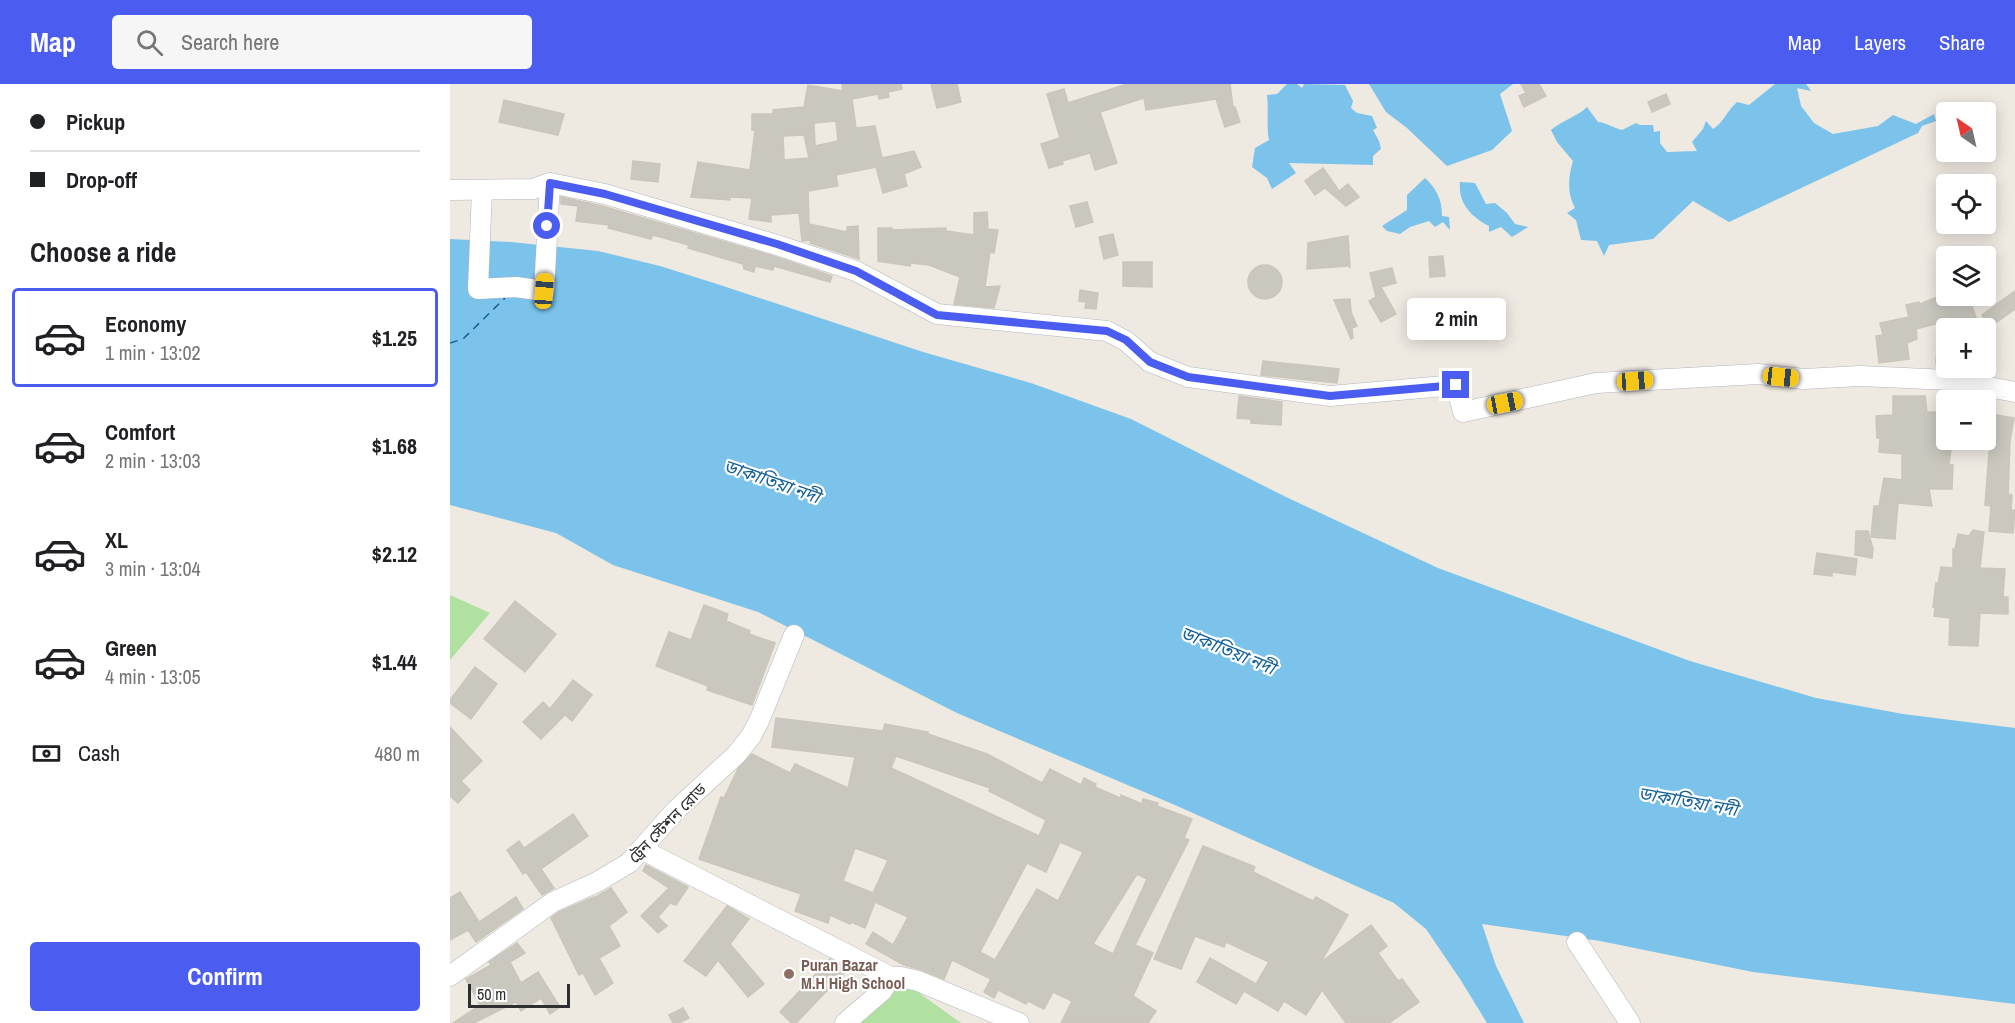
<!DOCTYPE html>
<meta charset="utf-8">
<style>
body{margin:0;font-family:"Archivo Narrow","Noto Sans Bengali",sans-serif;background:#f6f6f6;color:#202124;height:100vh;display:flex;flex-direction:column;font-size:22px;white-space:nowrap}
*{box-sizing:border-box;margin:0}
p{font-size:20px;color:#757577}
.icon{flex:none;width:33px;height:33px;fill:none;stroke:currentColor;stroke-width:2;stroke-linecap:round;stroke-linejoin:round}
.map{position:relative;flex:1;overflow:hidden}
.panel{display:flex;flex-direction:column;background:#fff;width:450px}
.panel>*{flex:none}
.banner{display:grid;align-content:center;height:132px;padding:0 30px;background:#fff}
.needle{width:39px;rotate:326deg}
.tools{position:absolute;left:1486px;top:18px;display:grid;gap:12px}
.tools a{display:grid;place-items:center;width:60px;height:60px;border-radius:6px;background:#fff;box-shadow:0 3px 15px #0003;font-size:30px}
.scale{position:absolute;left:18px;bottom:15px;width:102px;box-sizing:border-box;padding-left:6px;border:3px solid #2e2e2e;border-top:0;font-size:16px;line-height:21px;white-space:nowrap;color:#2e2e2e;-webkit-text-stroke:4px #fff;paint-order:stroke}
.end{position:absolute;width:27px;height:27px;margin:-14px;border:8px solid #4b5cf1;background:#fff;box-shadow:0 0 0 3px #fff}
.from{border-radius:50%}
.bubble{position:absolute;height:42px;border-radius:6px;background:#fff;box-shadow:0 3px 15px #0003;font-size:20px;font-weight:700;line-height:42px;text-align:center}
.car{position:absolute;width:18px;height:36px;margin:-18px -9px;border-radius:8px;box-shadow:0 0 4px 2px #0007;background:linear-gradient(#f5c518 24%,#345 0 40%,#f5c518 0 76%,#345 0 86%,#f5c518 0)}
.banner b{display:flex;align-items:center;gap:21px;height:57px;font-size:22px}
.banner b+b{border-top:2px solid #e0e0e0}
.banner i{width:15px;height:15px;background:#202124}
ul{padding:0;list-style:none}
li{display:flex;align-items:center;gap:18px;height:99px;margin:0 12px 9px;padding:0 18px;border:3px solid transparent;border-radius:6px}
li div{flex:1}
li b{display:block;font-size:22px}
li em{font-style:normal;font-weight:700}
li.active{border-color:#4b5cf1}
li>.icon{width:54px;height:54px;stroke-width:1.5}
h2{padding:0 30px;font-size:27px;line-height:72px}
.pay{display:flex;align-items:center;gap:15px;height:66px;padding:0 30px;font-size:22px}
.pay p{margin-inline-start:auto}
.action{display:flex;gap:12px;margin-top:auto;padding:12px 30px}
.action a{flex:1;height:69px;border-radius:6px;background:#4b5cf1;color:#fff;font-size:24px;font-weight:700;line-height:69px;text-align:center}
header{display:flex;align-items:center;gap:36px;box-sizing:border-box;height:84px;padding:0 30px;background:#4b5cf1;color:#fff}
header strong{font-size:28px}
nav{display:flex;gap:33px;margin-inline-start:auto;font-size:21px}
.search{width:420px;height:54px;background:#f6f6f6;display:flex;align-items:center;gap:15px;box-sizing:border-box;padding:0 21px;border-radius:6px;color:#757577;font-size:22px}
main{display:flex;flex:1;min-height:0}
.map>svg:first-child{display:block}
.green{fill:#b1e1a1}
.water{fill:#7bc3ea}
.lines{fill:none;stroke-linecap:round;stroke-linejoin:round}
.ferry{stroke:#15619a;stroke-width:1.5;stroke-dasharray:8 6;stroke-linecap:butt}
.building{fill:#cac7bf;stroke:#cac6ba;stroke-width:1.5;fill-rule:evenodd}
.minor-casing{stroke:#b4b6c0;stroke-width:21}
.minor{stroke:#fff;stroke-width:20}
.route{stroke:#4b5cf1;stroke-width:8}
.education-dot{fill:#8d6e63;stroke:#fff;stroke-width:2}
.labels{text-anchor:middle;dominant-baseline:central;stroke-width:4.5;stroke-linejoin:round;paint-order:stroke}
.street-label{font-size:16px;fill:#2e2e2e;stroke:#fff}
.education-label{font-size:16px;font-weight:bold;fill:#785e54;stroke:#fff;text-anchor:start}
.water-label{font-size:18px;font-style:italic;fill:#15619a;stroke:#fff}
</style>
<header>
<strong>Map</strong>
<div class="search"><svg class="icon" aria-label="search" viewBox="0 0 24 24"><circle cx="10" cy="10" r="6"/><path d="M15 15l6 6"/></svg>Search here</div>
<nav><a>Map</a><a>Layers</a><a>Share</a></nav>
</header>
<main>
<section class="panel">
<div class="banner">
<b><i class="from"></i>Pickup</b>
<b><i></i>Drop-off</b>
</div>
<h2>Choose a ride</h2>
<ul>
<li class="active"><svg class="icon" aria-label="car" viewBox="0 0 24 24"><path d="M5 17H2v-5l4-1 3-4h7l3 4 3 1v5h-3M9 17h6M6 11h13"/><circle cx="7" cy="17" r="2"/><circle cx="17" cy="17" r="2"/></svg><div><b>Economy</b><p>1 min · 13:02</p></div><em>$1.25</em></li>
<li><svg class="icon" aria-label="car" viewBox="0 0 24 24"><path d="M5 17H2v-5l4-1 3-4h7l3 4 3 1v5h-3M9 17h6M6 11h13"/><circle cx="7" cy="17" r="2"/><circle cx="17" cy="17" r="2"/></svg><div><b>Comfort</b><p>2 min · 13:03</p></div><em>$1.68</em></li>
<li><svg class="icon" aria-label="car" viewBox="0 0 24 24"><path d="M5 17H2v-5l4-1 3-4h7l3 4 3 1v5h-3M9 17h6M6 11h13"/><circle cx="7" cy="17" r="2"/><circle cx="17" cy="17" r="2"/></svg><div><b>XL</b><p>3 min · 13:04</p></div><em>$2.12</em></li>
<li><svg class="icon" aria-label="car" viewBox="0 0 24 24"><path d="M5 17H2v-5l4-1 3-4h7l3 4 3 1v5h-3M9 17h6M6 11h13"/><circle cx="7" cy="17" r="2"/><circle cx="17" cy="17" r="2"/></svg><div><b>Green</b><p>4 min · 13:05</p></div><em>$1.44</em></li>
</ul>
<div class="pay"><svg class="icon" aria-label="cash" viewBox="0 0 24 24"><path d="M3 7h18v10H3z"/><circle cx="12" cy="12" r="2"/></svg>Cash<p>480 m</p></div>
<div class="action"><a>Confirm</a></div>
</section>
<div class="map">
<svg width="1565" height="939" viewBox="0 0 1565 939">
<rect width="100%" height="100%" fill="#eee9e1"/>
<g class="green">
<path d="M0 511 40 529 0 576Z"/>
<path d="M444 891 511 939H410Z"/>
</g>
<g class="water">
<path d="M837 0H847L852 4 854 0 895 1 903 17 901 24 907 29 922 32 927 44 923 46 929 57 931 65 923 72V81L839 79 846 89 822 105 817 94 802 83 805 64 819 56C816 42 819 27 817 11L827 10Z"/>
<path d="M919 0H1063L1050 10 1062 47 1042 66 997 82 957 44 936 28Z"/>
<path d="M1325 0H1356L1361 7 1347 4 1351 22 1364 39 1383 50 1428 42 1443 31 1466 40 1484 30 1486 37 1472 42 1468 49 1279 138 1243 117 1203 155 1159 161 1154 172 1147 157 1131 156 1126 136 1117 129 1125 124C1117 110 1118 93 1123 77L1107 58 1101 46C1113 36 1128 32 1137 23L1148 38C1158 39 1163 44 1172 46L1186 39 1190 41H1203L1204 48 1210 47V59L1217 68 1247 67 1242 58 1253 45 1256 37 1263 45C1275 37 1276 28 1287 18L1299 21Z"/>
<path d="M975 94C987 105 992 116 992 132L999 133 1000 146 993 138 985 143 979 137 960 143 950 150 937 147 932 142 957 126V111Z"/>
<path d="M1010 98 1025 99 1036 120 1045 119 1057 129 1065 140 1078 143 1062 153 1051 143 1039 148V142C1022 133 1008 120 1010 98Z"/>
<path d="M0 155 61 158 148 167 210 182 267 200 473 268 581 299 681 335 836 413 988 484 1240 577 1366 614 1453 630 1565 644V920L1303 888 1150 857 1032 840 1046 882 1074 939H1037L1010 895 976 845 944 819 725 721 507 629 308 528 163 481 106 449 0 421Z"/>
</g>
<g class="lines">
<path class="ferry" d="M0 259 13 255 55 214"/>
</g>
<g class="building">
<path d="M392 0H451L452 5 438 8 439 13 429 15 428 10 402 15 406 44 425 42 432 74 464 67 471 83 454 90 457 102 433 109 426 83 386 91 388 102 358 107 359 140 397 148V143L408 142 409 175 360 159 362 151H360V156L352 157 349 129 321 131V138L299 135 302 114 280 113V116L241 113 248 78 300 86 305 46H302V30H323V26L354 23 358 1 393 7ZM386 37 388 57 365 62 364 39ZM354 51 359 74 334 76 333 52Z"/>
<path d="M481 0H507L511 18 487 24Z"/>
<path d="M677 0H780L783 23H785L790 38 775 43 766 15 696 26 694 14 650 28 667 79 645 86 640 69 612 77 613 80 599 84 591 60 610 54 597 10 614 5 618 19Z"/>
<path d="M1071 0H1089L1096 12 1074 23 1069 12 1076 9Z"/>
<path d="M1216 10 1220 20 1202 28 1198 18Z"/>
<path d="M54 16 114 30 108 51 49 38Z"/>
<path d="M183 77 210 80 208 98 181 95Z"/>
<path d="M873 84 889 107 898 100 909 113 896 122 875 104 865 111 855 97Z"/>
<path d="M111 113 152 122 323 172 382 192 380 198 324 182 323 186 305 182 304 188 294 185 293 180 238 164 239 161 203 151 201 155 158 144 159 141 126 137 128 122 111 120Z"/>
<path d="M637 118 643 138 626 143 620 122Z"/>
<path d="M537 128 538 145 548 146 544 169 540 168 535 203 550 202 544 224 504 220 510 193 479 181 461 179 460 182 428 177V144H442V146L496 144V147L524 151V129Z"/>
<path d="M663 150 668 171 654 175 649 153Z"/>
<path d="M898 152 900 184 897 179V182L857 185 858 159Z"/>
<path d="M993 172 995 192 980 193 979 173Z"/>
<path d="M673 178H702V203L673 202Z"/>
<circle cx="815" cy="198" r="17"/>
<path d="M942 184 946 199 931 203 946 230 931 238 919 217 926 213 920 189Z"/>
<path d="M630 206 648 209 646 225 635 224 636 218 629 217Z"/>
<path d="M1565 207V225L1540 243 1532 231Z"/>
<path d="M1497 209V212H1518L1526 233 1491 246H1497V279H1486L1489 239 1466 245 1467 255 1457 259 1459 275 1429 279 1426 252 1433 251 1430 239 1459 233 1456 221 1469 218 1470 220Z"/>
<path d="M900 215 901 228 907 242 902 244 903 254 901 255 884 216Z"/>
<path d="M813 277 889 285 887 299 811 291Z"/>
<path d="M789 312 832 318 831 341 801 339V335L787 334Z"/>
<path d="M1443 312H1475L1477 328H1493L1492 350H1497V356H1502L1499 381H1503L1502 405H1479L1482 422 1448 419 1445 455 1421 453 1424 422H1429L1434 394 1452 396V370L1429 368 1430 354H1427L1426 332 1443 331Z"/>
<path d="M1536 329 1564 334 1560 358 1558 410 1562 411 1561 426H1565L1563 449 1539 447 1541 422 1535 421 1539 368H1540L1545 343 1536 341Z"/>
<path d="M1523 446 1534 448 1530 484 1555 485 1553 513H1558V530L1530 529 1528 562 1499 561 1500 534 1484 532 1485 524 1483 523 1486 499 1488 500 1491 483 1503 484V465H1505L1508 450 1519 452Z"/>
<path d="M1406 447H1418L1423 465 1422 474 1405 471Z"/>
<path d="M1367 469 1407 475 1405 491 1382 488V492L1364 490Z"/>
<path d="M65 517 106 550 75 588 34 555Z"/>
<path d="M254 521 278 530 276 537 300 547 299 550 325 559 302 621 257 606 258 602 206 582 219 548 241 556Z"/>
<path d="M25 583 47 600 21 635 0 619V616Z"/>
<path d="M123 596 142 611 122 637 115 631 91 655 73 638 93 618 100 625Z"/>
<path d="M326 634 433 647 435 640 478 648V650L537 670 592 699 600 685 631 701 634 694 646 700 645 703 670 714 671 711 692 720 693 715 708 719 707 722 742 735 734 754 739 756 685 861 703 869 683 912 706 927 698 939H611L622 917 603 908 594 925 578 917 576 920 548 906 544 914 534 908 541 895 502 876 494 895 472 886 454 881 416 860 423 848 443 861 458 833 425 818 415 844 401 838 400 840 380 831 378 839 345 827 351 810 249 775 271 713 274 714 288 685 302 670 340 689 345 680 398 704 405 673 322 663ZM446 672 540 704 539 707 596 736 589 752 441 684ZM610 758 633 768 608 817 587 805 545 876 530 868 577 779 596 788ZM405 764 438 776 423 809 393 797ZM687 790 697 795 663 870 643 860Z"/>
<path d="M0 643 32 677 11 697 20 706 8 719 0 712Z"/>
<path d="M123 730 138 752 91 785 104 804 92 811 76 788 73 790 57 766 69 757 74 764Z"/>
<path d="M753 762 805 783 803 788 863 817 866 813 898 831 871 878 921 841 937 862 928 869 948 897 952 895 969 918 939 939H896L872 906 856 931 834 917 828 927 794 907 786 920 747 898 760 874 806 900 819 878 776 858 774 863 745 852 731 885 704 875Z"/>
<path d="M196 781 238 803 226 821 220 819 208 833 217 842 208 849 191 832 219 804 193 787Z"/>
<path d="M161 804 177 828 159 842 170 862 149 874 163 899 145 911 133 889 129 891 101 834 109 828 144 813V814Z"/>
<path d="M10 808 29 838 66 813 73 825 26 858 18 846 0 856V814Z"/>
<path d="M277 822 299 835 280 860 314 900 298 913 268 876 256 892 234 877Z"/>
<path d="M67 859 75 869 60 878 71 899 88 888 110 923 100 930 91 914 71 927 66 918 24 939H3L30 921 16 895 41 881 39 878Z"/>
<path d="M380 875 398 885 346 939H342L330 928Z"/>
<path d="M233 924 239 934 229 939H223L219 931Z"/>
</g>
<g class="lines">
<defs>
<g id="minor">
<path d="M0 106 83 105 100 99 155 110 327 161 406 187 487 230 657 247 676 257 700 278 738 293 880 312 1006 301 1013 328 1146 299 1308 290 1354 295 1410 292 1499 296 1565 308"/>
<path d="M32 106 28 205 66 203 94 207 100 99"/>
<path d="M191 765 441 893H451L468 897 569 939"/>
<path d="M1127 858 1180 939"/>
<path d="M0 892 103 818 147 798 179 779 226 726 286 671 301 652 309 637 344 551"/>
<path d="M395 939 432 907 441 893"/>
</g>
</defs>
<use href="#minor" class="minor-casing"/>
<use href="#minor" class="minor"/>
</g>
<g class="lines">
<path class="route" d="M97 142 100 99 155 110 327 160 406 187 487 231 657 247 676 256 700 278 738 293 880 312 1006 301"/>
</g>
<circle class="education-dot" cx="339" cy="890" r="6"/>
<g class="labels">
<g class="street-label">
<text transform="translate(217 739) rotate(-46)">ট্রেন স্টেশন রোড</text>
</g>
<g class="education-label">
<text x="351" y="881">Puran Bazar<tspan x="351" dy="18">M.H High School</tspan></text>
</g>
<g class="water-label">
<text transform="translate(322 397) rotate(19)">ডাকাতিয়া নদী</text>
<text transform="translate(778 566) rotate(22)">ডাকাতিয়া নদী</text>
<text transform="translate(1238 717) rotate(10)">ডাকাতিয়া নদী</text>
</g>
</g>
</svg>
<div class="tools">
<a><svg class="needle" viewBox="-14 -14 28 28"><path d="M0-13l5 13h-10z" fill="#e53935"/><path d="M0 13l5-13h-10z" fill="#757577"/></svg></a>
<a><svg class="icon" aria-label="locate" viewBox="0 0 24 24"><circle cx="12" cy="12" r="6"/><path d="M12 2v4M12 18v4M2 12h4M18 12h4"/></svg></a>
<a><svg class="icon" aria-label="layers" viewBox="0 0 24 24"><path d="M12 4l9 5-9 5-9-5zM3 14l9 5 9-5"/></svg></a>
<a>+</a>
<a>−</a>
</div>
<div class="scale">50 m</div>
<i class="end from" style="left:97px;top:142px"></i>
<i class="end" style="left:1006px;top:301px"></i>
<div class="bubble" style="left:957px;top:214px;width:99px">2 min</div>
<i class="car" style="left:94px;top:207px;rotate:4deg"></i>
<i class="car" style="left:1331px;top:293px;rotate:96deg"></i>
<i class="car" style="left:1185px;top:297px;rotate:86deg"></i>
<i class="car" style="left:1055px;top:319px;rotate:79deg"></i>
</div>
</main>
